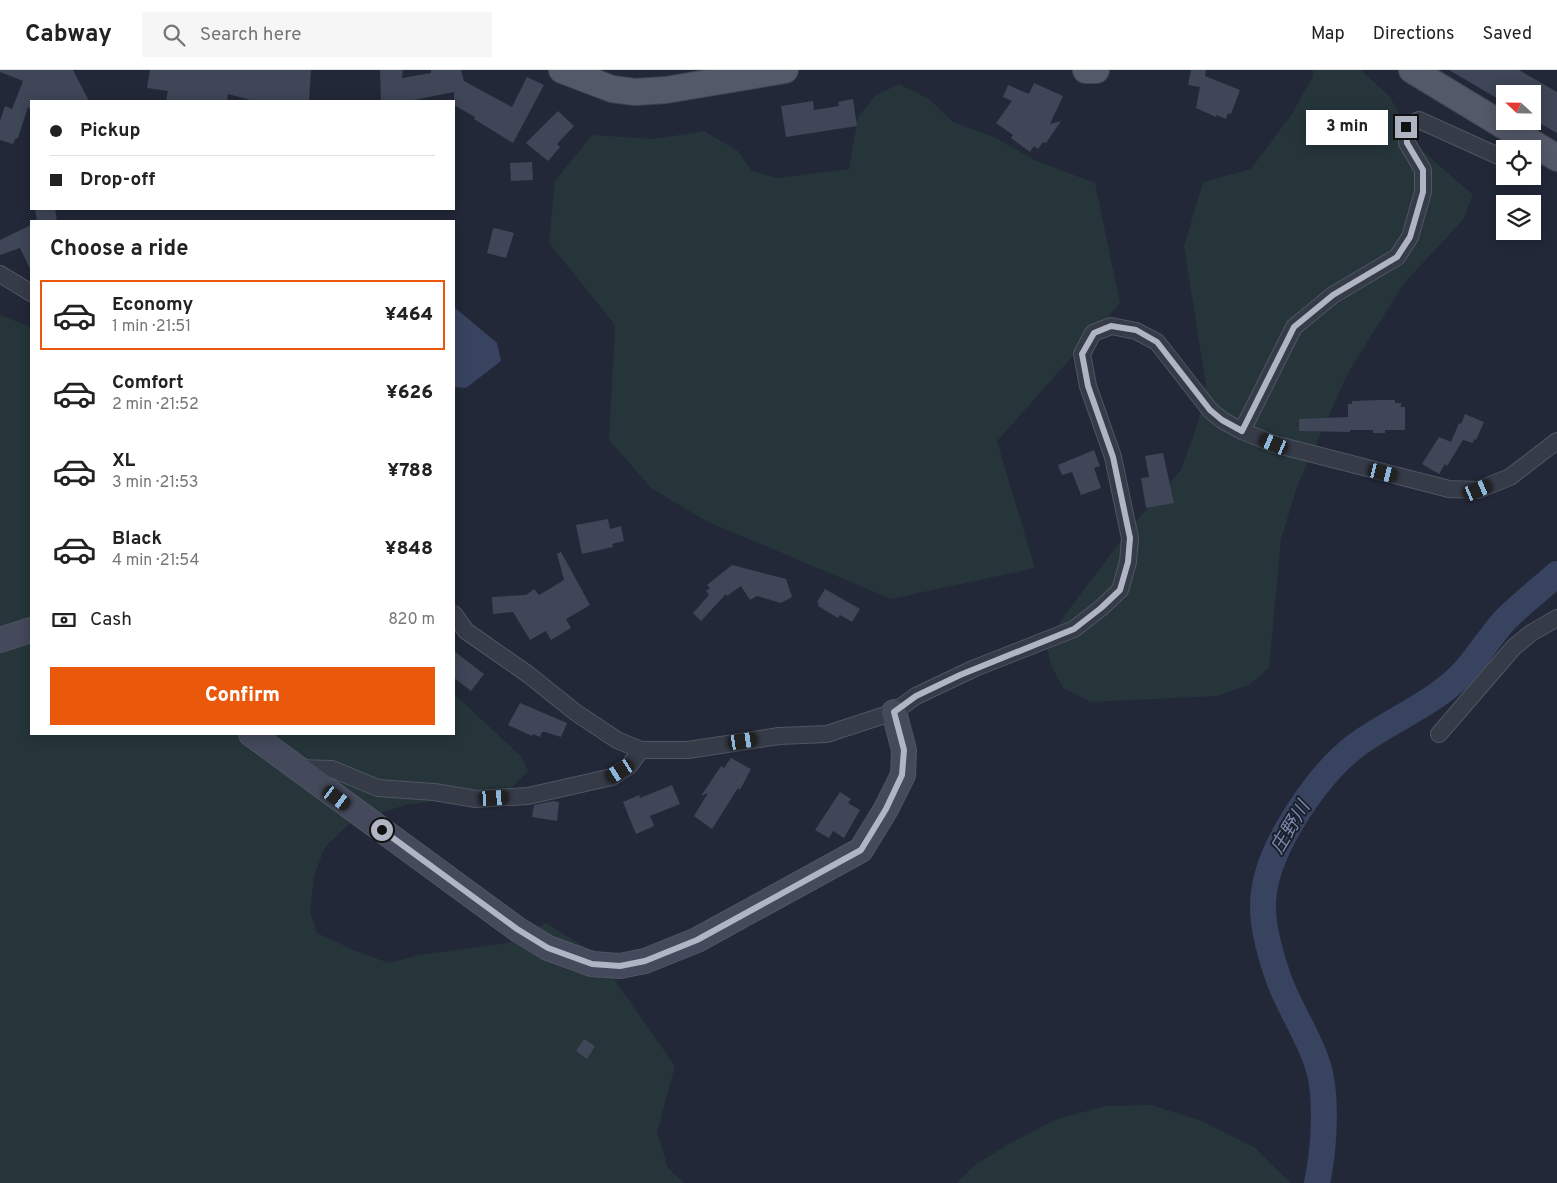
<!DOCTYPE html>
<meta charset="utf-8">
<style>
body{margin:0;font-family:Overpass,"Noto Sans JP",sans-serif;background:#f6f6f6;color:#222;height:100vh;display:flex;flex-direction:column;font-size:19px;white-space:nowrap}
*{box-sizing:border-box;margin:0}
p{font-size:16px;color:#767676}
.icon{flex:none;width:28px;height:28px;fill:none;stroke:currentColor;stroke-width:2;stroke-linecap:round;stroke-linejoin:round}
.map{position:relative;flex:1;overflow:hidden}
.details{position:absolute;left:30px;top:150px;width:425px;height:515px;display:flex;flex-direction:column;background:#fff;border-radius:0px;box-shadow:0 2px 12px #0003}
.details>*{flex:none}
.hud{position:absolute;left:30px;top:30px;width:425px;height:110px;border-radius:0px;box-shadow:0 2px 12px #0003;display:grid;align-content:center;height:110px;padding:0 20px;background:#fff}
.needle{width:32px;rotate:292deg}
.fabs{position:absolute;left:1496px;top:15px;display:grid;gap:10px}
.fabs a{display:grid;place-items:center;width:45px;height:45px;border-radius:0px;background:#fff;box-shadow:0 2px 12px #0003;font-size:25px}
.end{position:absolute;width:22px;height:22px;margin:-11px;border:6px solid #b0b5c4;background:#111;box-shadow:0 0 0 2px #111}
.from{border-radius:50%}
.bubble{position:absolute;height:35px;border-radius:0px;background:#fff;box-shadow:0 2px 12px #0003;font-size:16px;font-weight:800;line-height:35px;text-align:center}
.car{position:absolute;width:15px;height:30px;margin:-15px -8px;border-radius:6px;box-shadow:0 0 4px 1px #0007;background:linear-gradient(#222 24%,#8ab4d8 0 40%,#222 0 76%,#8ab4d8 0 86%,#222 0)}
.hud b{display:flex;align-items:center;gap:18px;height:48px;font-size:19px}
.hud b+b{border-top:1px solid #e0e0e0}
.hud i{width:12px;height:12px;background:#222}
ul{padding:0;list-style:none}
li{display:flex;align-items:center;gap:15px;height:70px;margin:0 10px 8px;padding:0 10px;border:2px solid transparent;border-radius:0px}
li div{flex:1}
li b{display:block;font-size:19px}
li em{font-style:normal;font-weight:800}
li.selected{border-color:#ea580c}
li>.icon{width:45px;height:45px;stroke-width:1.5}
h2{padding:0 20px;font-size:22px;line-height:60px}
.pay{display:flex;align-items:center;gap:12px;height:55px;padding:0 20px;font-size:19px}
.pay p{margin-inline-start:auto}
.primary-button{display:flex;gap:10px;margin-top:auto;padding:10px 20px}
.primary-button a{flex:1;height:58px;border-radius:0px;background:#ea580c;color:#fff;font-size:20px;font-weight:800;line-height:58px;text-align:center}
header{display:flex;align-items:center;gap:30px;box-sizing:border-box;height:70px;padding:0 25px;background:#fff;border-bottom:1px solid #e0e0e0}
header strong{font-size:24px}
nav{display:flex;gap:28px;margin-inline-start:auto;font-size:18px}
.search{width:350px;height:45px;background:#f6f6f6;display:flex;align-items:center;gap:12px;box-sizing:border-box;padding:0 18px;border-radius:0px;color:#767676;font-size:19px}
.map>svg:first-child{display:block}
.green{fill:#25353a}
.water{fill:#384360}
.lines{fill:none;stroke-linecap:round;stroke-linejoin:round}
.river{stroke:#384360;stroke-width:26}
.building{fill:#3e4657}
.street-casing{stroke:#505563;stroke-width:18}
.secondary-casing{stroke:#505563;stroke-width:26}
.primary-casing{stroke:#3f4451;stroke-width:28}
.street{stroke:#363b48;stroke-width:16}
.secondary{stroke:#44495b;stroke-width:24}
.primary{stroke:#535968;stroke-width:26}
.route{stroke:#b0b5c4;stroke-width:6}
.labels{text-anchor:middle;dominant-baseline:central;stroke-width:4;stroke-linejoin:round;paint-order:stroke}
.water-label{font-size:19px;font-style:italic;fill:#7a88ab;stroke:#1b202d}
</style>
<header>
<strong>Cabway</strong>
<div class="search"><svg class="icon" aria-label="search" viewBox="0 0 24 24"><circle cx="10" cy="10" r="6"/><path d="M15 15l6 6"/></svg>Search here</div>
<nav><a>Map</a><a>Directions</a><a>Saved</a></nav>
</header>
<div class="map">
<svg width="1557" height="1113" viewBox="0 0 1557 1113">
<rect width="100%" height="100%" fill="#222838"/>
<g class="green">
<path d="M1313 0H1361L1390 27 1415 74 1473 125 1463 150 1404 213 1348 303 1298 414 1281 469 1269 598 1249 615 1217 626 1091 632 1063 618 1051 595 1047 577 1061 550 1132 456 1181 400 1198 353 1206 315 1184 176 1203 112 1251 99 1292 44 1313 6Z"/>
<path d="M899 14 929 29 953 52 996 68 1034 90 1095 113 1120 233 997 371 1035 498 891 529 706 451 651 418 609 370 615 255 549 173 555 111 592 65 654 69 704 61 738 81 752 101 777 108 849 99 858 47 876 25Z"/>
<path d="M0 245 31 257V664H454V624L521 686 528 701 509 720 405 735 349 754 325 777 314 806 310 842 317 863 356 881 389 893 419 885 508 873 546 853 597 885 675 996 657 1062 668 1098 684 1113H0Z"/>
<path d="M1151 1035 1199 1050 1254 1077 1291 1113H957L976 1094 1009 1074 1057 1049 1106 1036Z"/>
</g>
<path class="water" d="M454 237 497 273 501 291 466 318 454 317Z"/>
<g class="lines">
<path class="river" d="M1317 1113C1324 1081 1328 1024 1317 993 1307 963 1288 936 1278 907 1269 880 1260 850 1264 822 1270 775 1317 706 1354 677 1387 652 1425 638 1456 610 1475 593 1488 568 1506 549 1522 533 1540 519 1557 504"/>
</g>
<g class="building">
<path d="M0 0H73L89 31H31V39L28 37 18 68 15 69 13 74 0 70V51L5 36 12 39 23 11 0 2Z"/>
<path d="M150 0H311L309 31H254L228 24 227 31H166L168 21 147 18Z"/>
<path d="M380 0H403L402 8 431 3V0H461L464 11 512 37 527 7 544 15 513 73 474 49 475 47 454 35V22L409 31H381Z"/>
<path d="M1191 0H1206L1205 6 1240 20 1231 44 1228 43 1226 49 1216 45V47L1196 38 1200 17 1188 15Z"/>
<path d="M1449 0H1519L1557 22V63L1532 49V24H1505V33Z"/>
<path d="M1034 13 1063 26 1050 54 1061 51 1046 73 1043 72 1038 79 1034 76 1030 82 1011 68 1013 65 996 53 1012 31 1003 27 1008 15 1029 24Z"/>
<path d="M853 29 857 56 786 67 781 36 813 31 814 40 839 36 838 32Z"/>
<path d="M558 41 574 56 557 74 560 77 548 91 526 73Z"/>
<path d="M532 92 533 110 511 111 510 93Z"/>
<path d="M35 139H55L57 151H37Z"/>
<path d="M31 155V201L20 178 0 185V170Z"/>
<path d="M495 158 514 163 506 188 487 183 493 159Z"/>
<path d="M1381 330H1395V333H1401V337H1405V360H1385V363H1373V360H1350V362L1299 361V349L1348 347V334H1352V331Z"/>
<path d="M1465 344 1484 352 1476 370 1474 369 1473 373 1463 370 1447 396 1445 394 1439 404 1422 394 1439 367 1451 372 1459 353 1461 354Z"/>
<path d="M1094 380 1100 396 1094 398 1101 418 1081 425 1072 402 1062 405 1058 395Z"/>
<path d="M1163 383 1174 433 1146 438 1141 408 1149 407 1145 386Z"/>
<path d="M608 449 610 459 621 456 624 471 612 474 613 477 582 484 576 455Z"/>
<path d="M561 482 590 535 566 549 571 558 551 570 546 561 530 570 513 542 493 544 492 527 526 525 534 519 539 525 564 510 557 484Z"/>
<path d="M732 495 786 509 792 527 781 533 757 526 750 530 741 516 727 526 726 524 701 551 693 543 709 525 706 521 710 518 707 515Z"/>
<path d="M825 519 860 539 852 552 840 545 838 548 818 536 819 533 817 532Z"/>
<path d="M454 581 484 604 471 621 454 608Z"/>
<path d="M520 633 567 653 561 667 545 662H542L540 667 533 664 532 666 508 655Z"/>
<path d="M731 688 751 699 740 720 738 718 712 759 694 746 708 723 701 726 721 696 724 698Z"/>
<path d="M672 715 680 734 650 746 654 755 652 757 636 764 623 732 639 725 640 728Z"/>
<path d="M840 722 851 729 848 733 860 740 844 768 833 761 829 768 815 760Z"/>
<path d="M553 731 559 732 557 751 532 747 534 735Z"/>
<path d="M584 969 595 976 587 989 576 981Z"/>
</g>
<g class="lines">
<defs>
<g id="street">
<path d="M0 204 31 223"/>
<path d="M1242 361 1294 257 1333 225 1397 187 1410 167 1423 122V100L1407 73 1406 57 1419 50 1505 89"/>
<path d="M454 544 466 561 529 605 575 642 617 670 641 680H688L779 666 827 664 894 642 916 626 975 598 1074 559 1101 538 1120 520 1128 492 1130 468 1113 387 1088 316 1082 284 1093 263 1111 256 1136 261 1157 272 1210 340 1222 350 1242 361 1274 374 1449 419 1478 420 1510 407 1557 371"/>
<path d="M1439 664 1514 577 1531 563 1557 548"/>
<path d="M297 698 332 699 378 718 434 722 476 729 528 726 612 707 629 696 641 680"/>
</g>
<g id="secondary">
<path d="M0 570 31 560"/>
<path d="M251 664 517 859 548 878 592 894 620 896 645 891 697 870 861 780 886 739 903 705 904 680 894 642"/>
</g>
<g id="primary">
<path d="M562 0 612 19 635 22 666 20 785 0"/>
<path d="M1086 0H1096"/>
<path d="M1412 0 1557 88"/>
</g>
</defs>
<use href="#street" class="street-casing"/>
<use href="#secondary" class="secondary-casing"/>
<use href="#primary" class="primary-casing"/>
<use href="#street" class="street"/>
<use href="#secondary" class="secondary"/>
<use href="#primary" class="primary"/>
</g>
<g class="lines">
<path class="route" d="M382 760 517 859 548 878 592 894 620 896 645 891 697 870 861 780 886 739 902 705 904 680 894 642 916 626 960 605 1074 559 1101 538 1120 520 1128 492 1130 468 1113 387 1088 316 1082 284 1094 263 1111 256 1136 260 1157 272 1210 340 1222 350 1242 361 1294 257 1333 225 1397 187 1410 167 1423 122V100L1407 73 1406 57"/>
</g>
<g class="labels">
<g class="water-label">
<text transform="translate(1291 758) rotate(-59)">庄野川</text>
</g>
</g>
</svg>
<div class="fabs">
<a><svg class="needle" viewBox="-14 -14 28 28"><path d="M0-13l5 13h-10z" fill="#e53935"/><path d="M0 13l5-13h-10z" fill="#767676"/></svg></a>
<a><svg class="icon" aria-label="locate" viewBox="0 0 24 24"><circle cx="12" cy="12" r="6"/><path d="M12 2v4M12 18v4M2 12h4M18 12h4"/></svg></a>
<a><svg class="icon" aria-label="layers" viewBox="0 0 24 24"><path d="M12 4l9 5-9 5-9-5zM3 14l9 5 9-5"/></svg></a>
</div>
<i class="end from" style="left:382px;top:760px"></i>
<i class="end" style="left:1406px;top:57px"></i>
<div class="bubble" style="left:1306px;top:40px;width:82px">3 min</div>
<i class="car" style="left:1274px;top:374px;rotate:293deg"></i>
<i class="car" style="left:1383px;top:403px;rotate:104deg"></i>
<i class="car" style="left:1478px;top:420px;rotate:67deg"></i>
<i class="car" style="left:743px;top:671px;rotate:81deg"></i>
<i class="car" style="left:620px;top:701px;rotate:237deg"></i>
<i class="car" style="left:337px;top:728px;rotate:126deg"></i>
<i class="car" style="left:494px;top:728px;rotate:87deg"></i>
<div class="hud">
<b><i class="from"></i>Pickup</b>
<b><i></i>Drop-off</b>
</div>
<section class="details">
<h2>Choose a ride</h2>
<ul>
<li class="selected"><svg class="icon" aria-label="car" viewBox="0 0 24 24"><path d="M5 17H2v-5l4-1 3-4h7l3 4 3 1v5h-3M9 17h6M6 11h13"/><circle cx="7" cy="17" r="2"/><circle cx="17" cy="17" r="2"/></svg><div><b>Economy</b><p>1 min · 21:51</p></div><em>¥464</em></li>
<li><svg class="icon" aria-label="car" viewBox="0 0 24 24"><path d="M5 17H2v-5l4-1 3-4h7l3 4 3 1v5h-3M9 17h6M6 11h13"/><circle cx="7" cy="17" r="2"/><circle cx="17" cy="17" r="2"/></svg><div><b>Comfort</b><p>2 min · 21:52</p></div><em>¥626</em></li>
<li><svg class="icon" aria-label="car" viewBox="0 0 24 24"><path d="M5 17H2v-5l4-1 3-4h7l3 4 3 1v5h-3M9 17h6M6 11h13"/><circle cx="7" cy="17" r="2"/><circle cx="17" cy="17" r="2"/></svg><div><b>XL</b><p>3 min · 21:53</p></div><em>¥788</em></li>
<li><svg class="icon" aria-label="car" viewBox="0 0 24 24"><path d="M5 17H2v-5l4-1 3-4h7l3 4 3 1v5h-3M9 17h6M6 11h13"/><circle cx="7" cy="17" r="2"/><circle cx="17" cy="17" r="2"/></svg><div><b>Black</b><p>4 min · 21:54</p></div><em>¥848</em></li>
</ul>
<div class="pay"><svg class="icon" aria-label="cash" viewBox="0 0 24 24"><path d="M3 7h18v10H3z"/><circle cx="12" cy="12" r="2"/></svg>Cash<p>820 m</p></div>
<div class="primary-button"><a>Confirm</a></div>
</section>
</div>
